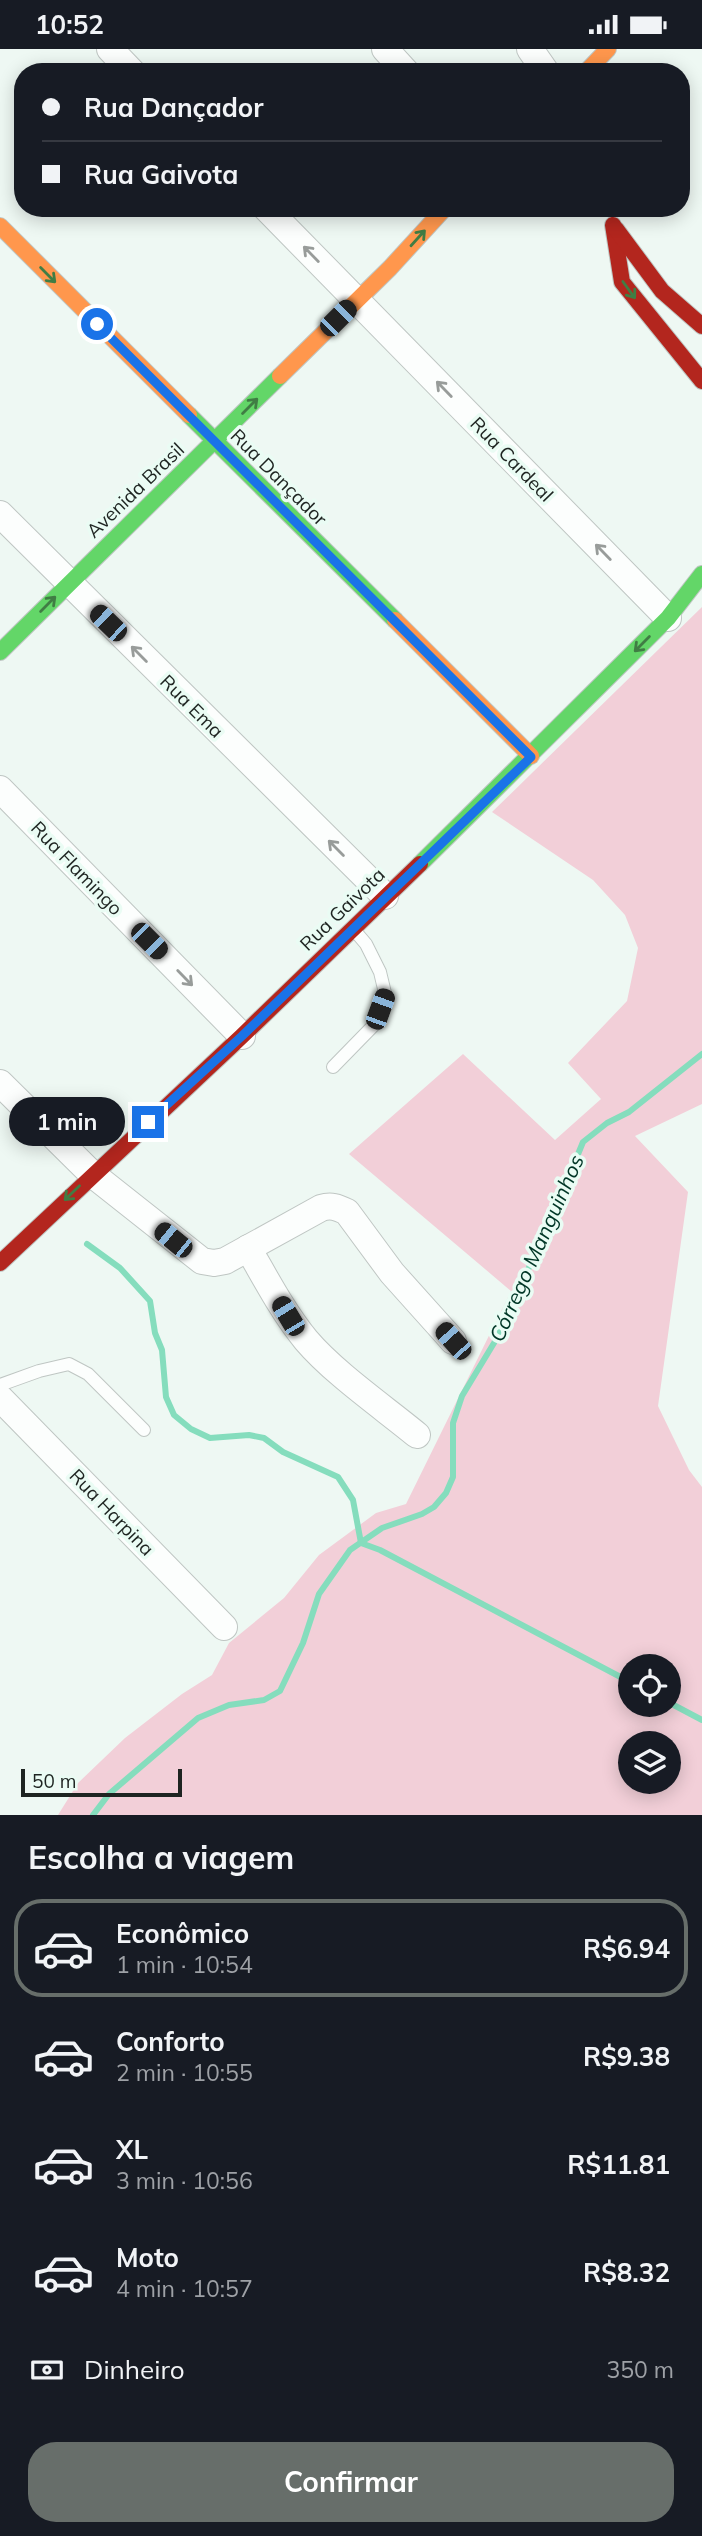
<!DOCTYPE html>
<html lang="pt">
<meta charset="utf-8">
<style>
body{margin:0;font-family:Mulish,sans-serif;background:#20242c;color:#f1f3f6;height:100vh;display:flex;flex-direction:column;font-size:26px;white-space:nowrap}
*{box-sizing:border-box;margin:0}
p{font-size:23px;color:#9ea1a6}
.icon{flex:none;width:38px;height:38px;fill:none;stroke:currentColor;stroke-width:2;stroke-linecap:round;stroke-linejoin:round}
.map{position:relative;height:1766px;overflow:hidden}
.side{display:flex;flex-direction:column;background:#171b24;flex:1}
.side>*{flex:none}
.banner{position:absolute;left:14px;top:14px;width:676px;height:154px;border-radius:28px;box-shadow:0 4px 18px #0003;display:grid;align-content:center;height:154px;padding:0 28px;background:#171b24}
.tools{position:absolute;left:618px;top:1605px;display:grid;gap:14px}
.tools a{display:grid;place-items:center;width:63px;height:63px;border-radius:50%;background:#171b24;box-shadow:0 4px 18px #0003;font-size:35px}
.scale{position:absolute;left:21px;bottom:18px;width:161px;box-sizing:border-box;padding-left:7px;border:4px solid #1e2421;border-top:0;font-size:19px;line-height:24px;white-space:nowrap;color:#1e2421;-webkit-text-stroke:5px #eafcf4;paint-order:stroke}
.end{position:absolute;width:32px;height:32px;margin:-16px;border:9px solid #1a73e8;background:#fff;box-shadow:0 0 0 4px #fff}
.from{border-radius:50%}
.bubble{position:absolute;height:49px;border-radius:24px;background:#171b24;box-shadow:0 4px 18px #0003;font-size:23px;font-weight:700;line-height:49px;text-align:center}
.car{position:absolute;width:21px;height:42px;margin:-21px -10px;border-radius:9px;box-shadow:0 0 5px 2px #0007;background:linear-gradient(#222 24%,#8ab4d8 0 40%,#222 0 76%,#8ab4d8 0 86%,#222 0)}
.banner b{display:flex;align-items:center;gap:24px;height:66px;font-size:26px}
.banner b+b{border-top:2px solid #363941}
.banner i{width:18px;height:18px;background:#f1f3f6}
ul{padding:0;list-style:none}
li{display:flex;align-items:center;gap:21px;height:98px;margin:0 14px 10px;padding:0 14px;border:4px solid transparent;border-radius:28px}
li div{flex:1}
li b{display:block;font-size:26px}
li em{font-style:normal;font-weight:700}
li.on{border-color:#676e6a}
li>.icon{width:63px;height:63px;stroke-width:1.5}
h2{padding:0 28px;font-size:32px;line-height:84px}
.pay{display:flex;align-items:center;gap:18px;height:77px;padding:0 28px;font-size:26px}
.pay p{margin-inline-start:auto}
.button{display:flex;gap:14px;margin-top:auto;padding:14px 28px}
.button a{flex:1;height:80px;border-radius:28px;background:#676e6a;color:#fff;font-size:28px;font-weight:700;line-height:80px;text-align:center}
.status{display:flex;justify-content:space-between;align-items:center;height:49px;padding:0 35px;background:#171b24;direction:ltr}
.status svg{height:19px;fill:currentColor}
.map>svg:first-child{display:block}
.green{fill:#f2cfd8;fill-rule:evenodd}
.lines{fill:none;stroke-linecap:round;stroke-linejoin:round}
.stream{stroke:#85ddbd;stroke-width:6}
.lane-casing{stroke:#bfc6c3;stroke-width:14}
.street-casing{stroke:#bfc6c3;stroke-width:28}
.fast-casing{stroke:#bfc6c3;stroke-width:18}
.slow-casing{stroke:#bfc6c3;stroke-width:18}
.jam-casing{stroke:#bfc6c3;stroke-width:18}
.lane{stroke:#fcfefd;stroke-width:12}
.street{stroke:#fcfefd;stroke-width:26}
.fast{stroke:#63d668;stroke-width:16}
.slow{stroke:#ff974d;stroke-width:16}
.jam{stroke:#b3261e;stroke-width:16}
.oneway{stroke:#407d44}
.oneway2{stroke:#989c9a}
.route{stroke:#1a73e8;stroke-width:9}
.labels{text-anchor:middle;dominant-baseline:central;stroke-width:7;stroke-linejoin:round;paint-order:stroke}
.street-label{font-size:19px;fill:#1e2421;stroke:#eafcf4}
.water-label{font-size:21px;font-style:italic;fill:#003626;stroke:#eafcf4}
</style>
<div class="status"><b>10:52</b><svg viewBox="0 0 49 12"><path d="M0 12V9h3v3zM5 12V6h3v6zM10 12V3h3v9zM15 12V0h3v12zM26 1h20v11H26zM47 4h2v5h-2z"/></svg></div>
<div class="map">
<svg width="702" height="1766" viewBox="0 0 702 1766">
<rect width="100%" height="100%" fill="#eef8f3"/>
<path class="green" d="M702 558V1055L635 1087 688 1143 658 1357 689 1421 702 1438V1766H58L78 1734 125 1689 182 1645 212 1626 229 1594 284 1549 319 1506 376 1464 406 1455 511 1242 349 1105 463 1005 555 1091 601 1050 568 1014 627 952 638 899 625 866 593 831 492 763ZM630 1617H668V1656H630ZM630 1694H668V1732H630Z"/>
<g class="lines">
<g class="stream">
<path d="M87 1195 120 1219 150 1252 155 1284 162 1301 166 1348 174 1366 191 1380 210 1389 249 1386 264 1389 283 1403 338 1428 353 1451 361 1494"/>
<path d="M361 1494 380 1501 630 1633"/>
<path d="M668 1653 702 1671"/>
<path d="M93 1766 109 1745 198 1669 229 1656 264 1651 280 1642 303 1594 319 1545 350 1501 382 1479 422 1465 434 1458 446 1444 453 1428V1374L462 1347 494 1294 551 1171 583 1093 607 1074 629 1063 702 1005"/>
</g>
<defs>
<g id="lane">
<path d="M333 1018 374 976 385 944 380 923 366 895 355 882"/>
<path d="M0 1336 39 1322 69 1315 88 1325 144 1381"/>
</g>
<g id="street">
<path d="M110 0 132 23"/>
<path d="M385 0 406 23"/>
<path d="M530 0 546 23"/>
<path d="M266 159 668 569"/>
<path d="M0 465 385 847"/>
<path d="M0 740 242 987"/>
<path d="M0 1034 92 1125 202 1212 214 1214 225 1212 321 1159C331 1156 337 1158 347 1163L392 1224 453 1292"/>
<path d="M248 1199C266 1230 283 1263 306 1291 334 1324 383 1358 417 1386"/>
<path d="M0 1349 224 1578"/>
</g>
<g id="fast">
<path d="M189 366 395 571"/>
<path d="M0 603 280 327"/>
<path d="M420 815 668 569 702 525"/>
</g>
<g id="slow">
<path d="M586 23 608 0"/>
<path d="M0 177 189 366"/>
<path d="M280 327 390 219 445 159"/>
<path d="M395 571 531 707"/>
</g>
<g id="jam">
<path d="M613 176 622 233 702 332"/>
<path d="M616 180 662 242 702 277"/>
<path d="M0 1214 242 987 420 815"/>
</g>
</defs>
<use href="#lane" class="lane-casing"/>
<use href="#street" class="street-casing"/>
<use href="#fast" class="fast-casing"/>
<use href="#slow" class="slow-casing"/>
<use href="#jam" class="jam-casing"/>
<use href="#lane" class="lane"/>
<use href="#street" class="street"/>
<use href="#fast" class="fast"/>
<use href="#slow" class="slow"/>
<use href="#jam" class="jam"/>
</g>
<defs><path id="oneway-shaft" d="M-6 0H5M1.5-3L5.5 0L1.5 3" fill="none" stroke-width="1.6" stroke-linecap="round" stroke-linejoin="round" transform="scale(1.75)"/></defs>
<g class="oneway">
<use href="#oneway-shaft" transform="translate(418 189) rotate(-48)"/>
<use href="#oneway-shaft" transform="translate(48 226) rotate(45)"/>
<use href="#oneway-shaft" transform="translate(629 241) rotate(54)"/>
<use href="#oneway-shaft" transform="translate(250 357) rotate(-45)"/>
<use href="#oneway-shaft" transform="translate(48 555) rotate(-45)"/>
<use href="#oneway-shaft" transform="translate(642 595) rotate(135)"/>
<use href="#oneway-shaft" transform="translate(72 1144) rotate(136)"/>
</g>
<g class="oneway2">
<use href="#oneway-shaft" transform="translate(311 205) rotate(-134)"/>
<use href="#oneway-shaft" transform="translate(444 340) rotate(-134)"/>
<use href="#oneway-shaft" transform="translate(603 503) rotate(-134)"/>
<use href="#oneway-shaft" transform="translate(139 605) rotate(-135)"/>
<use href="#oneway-shaft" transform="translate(336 799) rotate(-135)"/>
<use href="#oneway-shaft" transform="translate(185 929) rotate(46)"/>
</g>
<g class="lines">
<path class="route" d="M97 275 531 708 242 987 148 1073"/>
</g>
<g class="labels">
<g class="street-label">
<text transform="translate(512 410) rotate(46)">Rua Cardeal</text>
<text transform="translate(279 428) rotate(45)">Rua Dançador</text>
<text transform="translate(135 441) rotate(-44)">Avenida Brasil</text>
<text transform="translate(192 657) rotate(45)">Rua Ema</text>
<text transform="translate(77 819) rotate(46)">Rua Flamingo</text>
<text transform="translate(342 860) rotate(-44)">Rua Gaivota</text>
<text transform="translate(112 1463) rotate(46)">Rua Harpina</text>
</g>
<g class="water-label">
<text transform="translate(536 1199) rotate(-66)">Córrego Manguinhos</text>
</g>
</g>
</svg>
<div class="tools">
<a><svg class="icon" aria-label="locate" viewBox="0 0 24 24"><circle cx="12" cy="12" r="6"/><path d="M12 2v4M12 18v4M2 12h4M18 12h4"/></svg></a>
<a><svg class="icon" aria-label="layers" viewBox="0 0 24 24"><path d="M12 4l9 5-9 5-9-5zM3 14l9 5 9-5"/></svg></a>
</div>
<div class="scale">50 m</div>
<i class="end from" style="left:97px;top:275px"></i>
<i class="end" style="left:148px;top:1073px"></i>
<div class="bubble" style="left:9px;top:1048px;width:116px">1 min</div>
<i class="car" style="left:338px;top:269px;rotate:45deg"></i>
<i class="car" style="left:108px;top:574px;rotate:314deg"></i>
<i class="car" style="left:149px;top:892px;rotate:135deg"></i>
<i class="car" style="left:380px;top:960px;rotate:20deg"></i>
<i class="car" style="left:173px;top:1191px;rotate:309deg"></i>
<i class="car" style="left:288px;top:1267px;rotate:329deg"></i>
<i class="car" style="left:453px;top:1292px;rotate:318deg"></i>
<div class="banner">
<b><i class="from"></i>Rua Dançador</b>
<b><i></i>Rua Gaivota</b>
</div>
</div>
<section class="side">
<h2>Escolha a viagem</h2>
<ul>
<li class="on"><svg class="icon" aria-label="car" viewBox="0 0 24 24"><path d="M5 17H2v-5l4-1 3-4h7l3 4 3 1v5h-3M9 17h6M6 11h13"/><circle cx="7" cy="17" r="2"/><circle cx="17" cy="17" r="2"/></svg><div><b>Econômico</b><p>1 min · 10:54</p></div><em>R$6.94</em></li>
<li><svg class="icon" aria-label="car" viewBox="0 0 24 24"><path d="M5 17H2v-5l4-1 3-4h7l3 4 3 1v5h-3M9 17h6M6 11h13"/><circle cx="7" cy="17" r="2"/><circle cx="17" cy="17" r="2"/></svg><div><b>Conforto</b><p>2 min · 10:55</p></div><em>R$9.38</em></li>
<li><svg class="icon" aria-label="car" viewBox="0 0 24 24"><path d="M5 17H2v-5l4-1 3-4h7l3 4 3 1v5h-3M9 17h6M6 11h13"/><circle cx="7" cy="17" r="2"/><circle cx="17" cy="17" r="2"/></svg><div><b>XL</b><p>3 min · 10:56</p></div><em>R$11.81</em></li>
<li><svg class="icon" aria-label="car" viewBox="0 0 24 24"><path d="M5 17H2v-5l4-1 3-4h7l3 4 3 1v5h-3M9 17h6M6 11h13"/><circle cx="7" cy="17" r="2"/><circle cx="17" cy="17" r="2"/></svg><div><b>Moto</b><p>4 min · 10:57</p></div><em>R$8.32</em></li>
</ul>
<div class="pay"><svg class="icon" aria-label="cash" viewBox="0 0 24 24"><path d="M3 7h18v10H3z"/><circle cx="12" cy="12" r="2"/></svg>Dinheiro<p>350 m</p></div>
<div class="button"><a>Confirmar</a></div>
</section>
